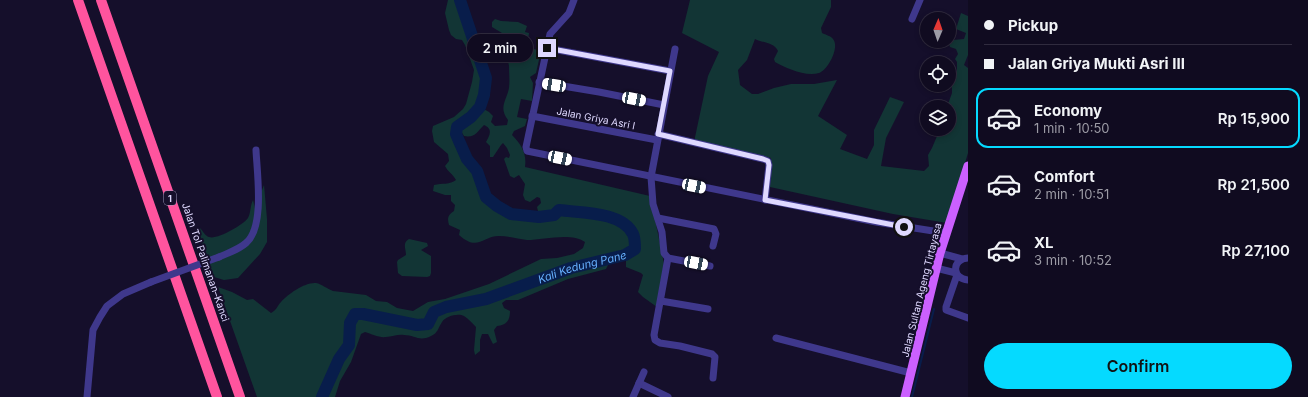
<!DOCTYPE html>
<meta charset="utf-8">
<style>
body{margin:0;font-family:Inter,sans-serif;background:#191429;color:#f1f3f6;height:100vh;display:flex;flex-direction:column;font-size:15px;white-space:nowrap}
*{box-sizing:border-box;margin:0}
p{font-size:13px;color:#9c9ba5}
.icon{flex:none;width:22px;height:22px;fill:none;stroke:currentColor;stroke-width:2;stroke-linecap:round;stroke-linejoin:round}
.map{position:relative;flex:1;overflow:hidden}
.side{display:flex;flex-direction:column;background:#100b20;width:340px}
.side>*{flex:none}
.guide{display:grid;align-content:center;height:88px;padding:0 16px;background:#100b20}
.needle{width:26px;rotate:2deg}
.fabs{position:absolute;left:920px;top:12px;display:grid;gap:8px}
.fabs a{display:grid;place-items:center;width:36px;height:36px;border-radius:50%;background:#100b20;box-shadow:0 2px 6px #0003,0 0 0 1px #302b3e;font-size:20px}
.end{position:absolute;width:18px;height:18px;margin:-9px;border:5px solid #dfd9ff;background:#111;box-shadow:0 0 0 2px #111}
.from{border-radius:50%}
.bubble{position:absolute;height:28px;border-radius:14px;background:#100b20;box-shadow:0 2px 6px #0003,0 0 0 1px #302b3e;font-size:13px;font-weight:600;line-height:28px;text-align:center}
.car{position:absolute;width:12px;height:24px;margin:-12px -6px;border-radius:5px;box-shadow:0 0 3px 1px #0007;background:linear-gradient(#fff 24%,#345 0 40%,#fff 0 76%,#345 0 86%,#fff 0)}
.guide b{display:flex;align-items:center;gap:14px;height:38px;font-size:15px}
.guide b+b{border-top:1px solid #302b3e}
.guide i{width:10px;height:10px;background:#f1f3f6}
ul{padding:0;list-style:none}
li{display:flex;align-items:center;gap:12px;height:60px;margin:0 8px 6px;padding:0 8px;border:2px solid transparent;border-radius:12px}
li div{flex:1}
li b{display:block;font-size:15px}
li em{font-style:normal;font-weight:600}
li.active{border-color:#05daff}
li>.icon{width:36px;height:36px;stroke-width:1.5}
.button{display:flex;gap:8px;margin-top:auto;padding:8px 16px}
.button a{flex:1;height:46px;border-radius:24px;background:#05daff;color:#111;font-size:16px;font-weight:600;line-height:46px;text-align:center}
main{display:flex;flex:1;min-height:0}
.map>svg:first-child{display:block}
.green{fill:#123535}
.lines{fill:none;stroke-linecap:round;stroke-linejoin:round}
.stream{stroke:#081d4b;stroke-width:2}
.river{stroke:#081d4b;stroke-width:12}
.minor{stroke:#3f388c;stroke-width:7}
.major{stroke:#cb60ff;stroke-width:9}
.highway{stroke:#ff549e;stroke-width:10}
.minor-bridge{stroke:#3f388c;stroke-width:7}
.route{stroke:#dfd9ff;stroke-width:5}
.labels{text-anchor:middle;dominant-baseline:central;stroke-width:4;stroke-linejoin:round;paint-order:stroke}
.shield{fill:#150f2b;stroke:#a29cbf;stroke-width:1}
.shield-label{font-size:9px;font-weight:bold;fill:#dfd9ff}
.street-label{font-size:10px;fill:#dfd9ff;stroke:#150f2b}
.water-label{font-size:11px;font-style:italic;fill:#67b1ff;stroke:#150f2b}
</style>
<main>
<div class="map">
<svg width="968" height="397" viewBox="0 0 968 397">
<rect width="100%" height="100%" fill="#150f2b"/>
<g class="green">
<path d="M448 0H457L483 79 482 95 478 106 470 115 455 126 454 134 457 141 465 160 475 173 484 199 495 208 511 217 539 219 556 217 560 212C579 215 622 214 631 236 632 239 632 244 633 248L624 252 571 266 485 297 445 304 432 310 426 321 418 323 364 312H354L347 323 346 344 337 357 319 397H257L218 287 232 292 247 300 253 299 271 313C277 310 277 306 281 302 288 294 305 282 316 283 322 284 327 289 333 291L366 295 376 301 387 302 397 308 413 311 428 302 445 299 489 284 541 259 557 258 574 254 583 248 585 242C571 232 543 240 527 240 518 239 509 236 499 236 482 236 478 252 459 235L460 230 449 225C447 218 448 215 454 211L455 205 451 201V195H445L433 191 434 185C442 183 450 185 456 180 453 174 448 172 445 166L449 161 448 154 434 142 432 131 433 126 454 117 463 109 466 104 472 82 474 70 465 45 462 40 456 39 451 35 449 30 445 13Z"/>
<path d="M690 0H831V7L821 28 822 33C826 35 831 36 833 39 840 47 828 70 819 73 805 77 786 68 775 62L774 59 778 51C774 42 762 43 755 39L747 60 738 70 740 85 752 94H758L774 88 791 84H814L837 80 818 116 847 135 840 149 867 159 874 145V130L890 97 904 102 886 138 881 166 924 171 929 166 928 155 932 148 940 129H949V107H947L952 93V80L957 70V62L955 59 958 54 956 49 950 47 949 44 953 40 964 39 966 33 956 29 961 13 968 16V55L964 65 968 68V153L947 223 893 214 770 187 771 158 694 142 708 76 719 52 682 33Z"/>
<path d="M495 19 501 21 518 22 527 26 525 32 529 33 527 47 541 51 536 73 530 77 533 83 532 101 521 99 517 117 527 119 525 126 514 131 512 135C521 144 527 153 525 167L650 196 662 253 665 270 657 307 643 297 638 292 643 275 641 273 626 267V257L638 251C637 245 637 237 634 232 621 209 581 210 558 207L553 212 539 215 537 207 541 203 540 198 537 197 530 202 525 200 523 195 525 184 519 175 514 178 510 176 504 159 506 157 509 158 510 155 507 148 503 143 501 145 493 157H490V146L486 142C490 135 493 129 484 125 477 132 475 138 464 136L459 128 473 118 482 108 489 112 493 116 491 122 495 126 507 125 508 120C498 107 507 100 509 88 510 80 509 73 509 66 508 57 502 51 500 43L504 38 502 33 492 27V22Z"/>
<path d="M264 185 267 219V242L260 254 238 278 224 280 214 277 196 228H200C203 231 205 236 209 237 217 240 243 225 248 218 251 212 250 206 253 200L255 208Z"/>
<path d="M409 239 427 243 428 246 421 250 431 256V273L430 276 427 277 402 276 398 273 397 262 398 260 406 255C406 249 402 243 409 239Z"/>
<path d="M610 261 606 269 568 279 518 300H506L502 303 504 308 510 311C510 320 507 325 497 326L494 330 497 342 493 344 488 334H482L480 340V351L475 355 474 350 476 327C472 323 469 319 464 316 458 313 446 316 442 322 438 328 438 333 431 336 419 342 415 335 404 335 398 334 392 337 386 337 379 338 372 334 365 332L361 334 351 362 340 381 335 397H324L341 360 351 346 352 324 357 317 417 327 429 326 436 314 446 309 486 302 572 271Z"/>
</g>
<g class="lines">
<path class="stream" d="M912 397 934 309"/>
<path class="river" id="s1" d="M322 397 339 359 349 345 350 323 355 314H363L417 325 428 324 434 312 446 307 486 299 571 268 625 255 635 249C635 245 635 238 633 234 622 211 580 213 559 210L554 215 539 217 511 214 497 206 486 197 477 171 467 159 459 141 456 134 457 127 471 117 480 107 484 95 486 78 460 0"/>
<g class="minor">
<path d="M574 0 569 13 550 34 526 147 527 151 876 222 946 233"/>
<path d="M912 19 920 0"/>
<path d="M547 48 670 71"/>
<path d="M675 49 651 177 653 204 662 232 664 253 668 258 654 335 655 340 660 343 680 346 712 354 715 357 713 378"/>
<path d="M539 82 599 92 664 105"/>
<path d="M532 116 657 140"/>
<path d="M658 134 763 159 768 161 769 165 765 200"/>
<path d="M658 218 714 229 716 234 713 246"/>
<path d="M940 253 962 259"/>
<path d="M219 257C228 253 238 250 246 243 265 227 257 173 256 150"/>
<path d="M668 258 710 266"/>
<path d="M968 258C951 259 952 279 968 280"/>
<path d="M936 268 956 273"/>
<path d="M957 275 946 307V310L968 318"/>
<path d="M661 301 708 309"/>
<path d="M776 338 911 373"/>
<path d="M639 383 668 397"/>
<path d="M87 397 93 330 100 317 107 306 123 294 151 282"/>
<path d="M633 397 644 372"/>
</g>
<path class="major" d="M905 397 940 253 968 166"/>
<g class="highway">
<path d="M78 0 217 397"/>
<path d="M101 0 240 397"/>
</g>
<path class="minor-bridge" d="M151 282 219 257"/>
</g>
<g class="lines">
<path class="route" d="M547 48 670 71 658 134 763 159 768 161 769 165 765 200 904 227"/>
</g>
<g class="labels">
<rect class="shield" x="164" y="191" width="12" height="14" rx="3"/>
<g class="shield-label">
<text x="170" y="198">1</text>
</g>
<g class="street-label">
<text transform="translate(596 118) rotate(11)">Jalan Griya Asri I</text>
<text transform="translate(206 262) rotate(71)">Jalan Tol Palimanan–Kanci</text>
<text transform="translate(921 290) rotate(-76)">Jalan Sultan Ageng Tirtayasa</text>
</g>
<g class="water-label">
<text stroke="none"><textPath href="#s1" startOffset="334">Kali Kedung Pane</textPath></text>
</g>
</g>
</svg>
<div class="fabs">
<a><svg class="needle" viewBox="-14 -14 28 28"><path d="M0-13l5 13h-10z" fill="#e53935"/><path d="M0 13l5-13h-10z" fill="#9c9ba5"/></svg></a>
<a><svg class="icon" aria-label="locate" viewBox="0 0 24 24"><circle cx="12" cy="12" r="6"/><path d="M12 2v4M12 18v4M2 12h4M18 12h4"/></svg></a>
<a><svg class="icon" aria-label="layers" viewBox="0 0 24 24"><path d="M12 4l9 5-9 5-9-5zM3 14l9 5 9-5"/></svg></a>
</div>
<i class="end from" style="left:904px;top:227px"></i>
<i class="end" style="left:547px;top:48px"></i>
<div class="bubble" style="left:467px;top:34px;width:66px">2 min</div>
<i class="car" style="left:554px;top:85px;rotate:279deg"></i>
<i class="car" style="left:634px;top:99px;rotate:101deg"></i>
<i class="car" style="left:560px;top:158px;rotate:102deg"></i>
<i class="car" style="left:694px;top:186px;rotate:102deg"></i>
<i class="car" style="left:696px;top:263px;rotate:101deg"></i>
</div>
<section class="side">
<div class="guide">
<b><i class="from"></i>Pickup</b>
<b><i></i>Jalan Griya Mukti Asri III</b>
</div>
<ul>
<li class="active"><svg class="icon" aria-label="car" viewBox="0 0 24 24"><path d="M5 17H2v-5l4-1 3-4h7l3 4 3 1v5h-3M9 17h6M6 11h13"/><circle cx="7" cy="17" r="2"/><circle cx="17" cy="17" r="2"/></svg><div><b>Economy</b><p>1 min · 10:50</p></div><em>Rp 15,900</em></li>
<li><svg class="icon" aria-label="car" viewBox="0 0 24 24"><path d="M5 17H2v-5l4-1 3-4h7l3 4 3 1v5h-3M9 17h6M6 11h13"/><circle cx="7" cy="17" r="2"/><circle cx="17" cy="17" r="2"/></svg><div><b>Comfort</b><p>2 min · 10:51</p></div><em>Rp 21,500</em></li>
<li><svg class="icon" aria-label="car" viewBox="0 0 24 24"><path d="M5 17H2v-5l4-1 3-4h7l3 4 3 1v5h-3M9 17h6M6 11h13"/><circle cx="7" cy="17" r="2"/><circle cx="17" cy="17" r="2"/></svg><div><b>XL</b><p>3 min · 10:52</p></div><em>Rp 27,100</em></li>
</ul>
<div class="button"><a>Confirm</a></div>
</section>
</main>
